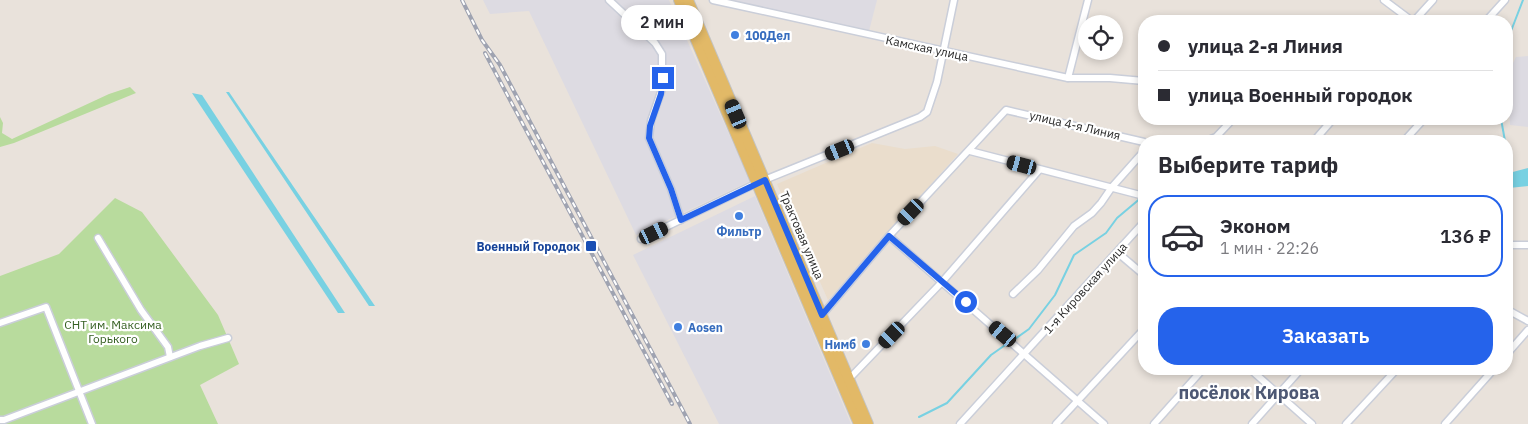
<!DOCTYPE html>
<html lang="ru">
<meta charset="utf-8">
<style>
body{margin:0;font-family:"IBM Plex Sans",sans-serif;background:#f2f2f3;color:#2b2b33;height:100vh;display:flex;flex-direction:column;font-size:19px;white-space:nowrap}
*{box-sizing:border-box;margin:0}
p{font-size:16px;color:#7c7c81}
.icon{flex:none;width:28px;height:28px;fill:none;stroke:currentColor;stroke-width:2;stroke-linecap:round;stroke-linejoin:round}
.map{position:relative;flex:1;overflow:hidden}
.panel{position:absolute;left:1138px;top:135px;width:375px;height:240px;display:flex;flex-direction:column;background:#fff;border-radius:20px;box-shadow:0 2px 8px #0003}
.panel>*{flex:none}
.banner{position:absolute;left:1138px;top:15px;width:375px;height:110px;border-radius:20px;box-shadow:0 2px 8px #0003;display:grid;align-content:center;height:110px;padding:0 20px;background:#fff}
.buttons{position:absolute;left:1078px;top:15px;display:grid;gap:10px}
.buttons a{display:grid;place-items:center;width:45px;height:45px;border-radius:50%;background:#fff;box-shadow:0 2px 8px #0003;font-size:25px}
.end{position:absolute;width:22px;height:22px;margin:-11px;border:6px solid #2563eb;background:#fff;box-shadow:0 0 0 2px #fff}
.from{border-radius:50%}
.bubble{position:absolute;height:35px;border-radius:18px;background:#fff;box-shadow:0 2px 8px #0003;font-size:16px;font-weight:600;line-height:35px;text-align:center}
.car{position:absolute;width:15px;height:30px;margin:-15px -8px;border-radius:6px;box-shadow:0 0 4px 1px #0007;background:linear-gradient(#222 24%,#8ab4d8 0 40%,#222 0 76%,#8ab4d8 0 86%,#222 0)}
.banner b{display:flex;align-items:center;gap:18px;height:48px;font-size:19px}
.banner b+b{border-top:1px solid #e1e1e2}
.banner i{width:12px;height:12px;background:#2b2b33}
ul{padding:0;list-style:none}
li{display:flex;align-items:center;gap:15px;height:82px;margin:0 10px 8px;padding:0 10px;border:2px solid #e1e1e2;border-radius:20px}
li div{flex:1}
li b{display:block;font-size:19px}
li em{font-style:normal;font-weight:600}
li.on{border-color:#2563eb}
li>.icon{width:45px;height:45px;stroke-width:1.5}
h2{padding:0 20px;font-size:22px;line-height:60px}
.primary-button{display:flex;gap:10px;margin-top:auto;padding:10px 20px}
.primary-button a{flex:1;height:58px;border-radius:20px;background:#2563eb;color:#fff;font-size:20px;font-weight:600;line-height:58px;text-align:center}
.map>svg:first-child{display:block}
.industrial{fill:#dddbe2}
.education{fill:#eaddcc}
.green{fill:#b8db9d}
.water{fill:#78d1e2}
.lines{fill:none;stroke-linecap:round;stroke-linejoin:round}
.stream{stroke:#78d1e2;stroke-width:2}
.minor-casing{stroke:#caced9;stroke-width:9}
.primary-casing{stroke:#c3c3c3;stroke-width:12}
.minor{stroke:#fff;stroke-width:6}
.primary{stroke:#e2b967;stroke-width:10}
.rail-casing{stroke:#9fa3b1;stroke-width:4}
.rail{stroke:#fff;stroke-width:2;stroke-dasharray:5.5;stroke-linecap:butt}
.route{stroke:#2563eb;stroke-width:6}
.shop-dot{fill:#3f7fe0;stroke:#fff;stroke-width:2}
.transit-dot{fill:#1a4fb4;stroke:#fff;stroke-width:2}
.labels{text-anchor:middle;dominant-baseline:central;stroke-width:4.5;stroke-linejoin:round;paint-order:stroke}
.shop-label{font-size:12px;font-weight:bold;fill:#366cbe;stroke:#fff;text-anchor:start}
.street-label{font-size:12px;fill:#282828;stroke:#fff}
.transit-label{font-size:12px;font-weight:bold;fill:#164399;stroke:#fff;text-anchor:end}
.park-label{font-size:12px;fill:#335e20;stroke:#fff}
.district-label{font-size:18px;font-weight:bold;fill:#4d5874;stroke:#fff}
</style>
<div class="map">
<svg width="1528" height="424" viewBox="0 0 1528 424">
<rect width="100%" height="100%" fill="#e9e2db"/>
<g class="industrial">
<path d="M483 0H669L750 181 636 235 529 11 490 14Z"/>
<path d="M729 0H877L869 31Z"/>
<path d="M1528 56V127L1510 125 1507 75 1516 57Z"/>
<path d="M755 196 851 424H719L633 255Z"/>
</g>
<path class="education" d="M872 143 905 149 935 146 958 154 828 300 777 184Z"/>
<g class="green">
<path d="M130 87 136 93 14 143 0 147V117L3 123 2 133 12 139 109 94Z"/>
<path d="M115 198 142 212 218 315 239 364 200 385 218 424H0V276L59 254Z"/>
</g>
<g class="water">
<path d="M226 92H229L375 306H369Z"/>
<path d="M192 93 202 95 345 313H338Z"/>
<path d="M1528 168V186L1509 188 1506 182 1509 173Z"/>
</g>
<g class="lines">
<g class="stream">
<path d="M1506 44 1523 0"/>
<path d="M1501 119 1505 141"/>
<path d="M1506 151 1512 173"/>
<path d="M1012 341 1029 329 1055 295 1074 255 1106 233 1117 218 1142 197"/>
<path d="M919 417 947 403 991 355 1008 343"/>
</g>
<defs>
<g id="minor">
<path d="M609 0 655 43 662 54V89L651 121 649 138 671 189 681 220"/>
<path d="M713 0 1068 78H1110L1144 81"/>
<path d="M1384 0 1412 21"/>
<path d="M1414 21 1433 0"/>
<path d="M1486 21 1505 0"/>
<path d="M1068 78 1088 0"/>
<path d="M1206 141 1216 137 1233 119"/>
<path d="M1314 141 1333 119"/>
<path d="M1404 141 1424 119"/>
<path d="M970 151 1144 196"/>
<path d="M889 236 1104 424"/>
<path d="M98 238 141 310 168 347 170 357"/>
<path d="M641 239 757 183 920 117 927 112 937 82 954 0"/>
<path d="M1506 245H1528"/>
<path d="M1118 253 1144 275"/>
<path d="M1013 294 1038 270 1074 226 1092 213 1101 203 1112 187 1144 151"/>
<path d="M1506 309 1528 321"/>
<path d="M822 315 889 236 1006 110 1144 142"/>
<path d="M0 323 46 307 92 424"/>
<path d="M1506 355 1528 330"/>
<path d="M1250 369 1312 424"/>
<path d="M849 379 942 282 1039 170"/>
<path d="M0 420H4L200 346 228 338"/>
<path d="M960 424 1144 222"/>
<path d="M1056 424 1144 329"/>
<path d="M1154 424 1203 369"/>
<path d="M1252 424 1301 369"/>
<path d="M1346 424 1397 369"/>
<path d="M1445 424 1494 369"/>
</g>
<g id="primary">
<path d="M679 0 859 424"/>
<path d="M688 0 868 424"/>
</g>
</defs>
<use href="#minor" class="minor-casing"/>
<use href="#primary" class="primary-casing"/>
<use href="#minor" class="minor"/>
<use href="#primary" class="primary"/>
<defs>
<g id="rail">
<path d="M462 0 482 40 500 65 690 424"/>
<path d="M485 53 672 404"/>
</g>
</defs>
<use href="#rail" class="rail-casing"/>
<use href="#rail" class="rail"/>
</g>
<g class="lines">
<path class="route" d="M663 78 661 94 650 126 649 138 671 189 681 220 765 180 822 315 889 236 966 302"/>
</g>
<g class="shop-dot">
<circle cx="735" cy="35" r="5"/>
<circle cx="739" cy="216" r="5"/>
<circle cx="678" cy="327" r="5"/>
<circle cx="866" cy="344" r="5"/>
</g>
<rect class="transit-dot" x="585" y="240" width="12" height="12" rx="2.5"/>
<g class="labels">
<g class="shop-label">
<text x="745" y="35">100Дел</text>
<text x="739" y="231" text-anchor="middle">Фильтр</text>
<text x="688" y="327">Aosen</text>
<text x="856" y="344" text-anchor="end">Нимб</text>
</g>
<g class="street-label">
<text transform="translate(927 48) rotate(12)">Камская улица</text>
<text transform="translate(1075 125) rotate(13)">улица 4-я Линия</text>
<text transform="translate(802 235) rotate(67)">Трактовая улица</text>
<text transform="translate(1085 288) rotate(-48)">1-я Кировская улица</text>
</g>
<g class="transit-label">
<text x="580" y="246">Военный Городок</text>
</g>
<g class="park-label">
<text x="113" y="324">СНТ им. Максима<tspan x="113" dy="14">Горького</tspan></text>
</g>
<g class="district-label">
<text x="1249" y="392">посёлок Кирова</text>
</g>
</g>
</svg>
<div class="buttons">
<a><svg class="icon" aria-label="locate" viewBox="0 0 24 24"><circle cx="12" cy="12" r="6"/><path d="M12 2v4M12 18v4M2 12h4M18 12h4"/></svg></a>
</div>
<i class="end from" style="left:966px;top:302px"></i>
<i class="end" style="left:663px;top:78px"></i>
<div class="bubble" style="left:621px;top:5px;width:82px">2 мин</div>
<i class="car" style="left:736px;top:114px;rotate:337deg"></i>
<i class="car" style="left:840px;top:150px;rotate:248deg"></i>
<i class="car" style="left:1022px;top:165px;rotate:285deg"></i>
<i class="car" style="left:911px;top:212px;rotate:224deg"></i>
<i class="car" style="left:654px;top:233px;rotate:64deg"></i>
<i class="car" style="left:1003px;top:334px;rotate:310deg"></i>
<i class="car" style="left:892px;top:335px;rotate:224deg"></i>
<div class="banner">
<b><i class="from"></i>улица 2-я Линия</b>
<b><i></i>улица Военный городок</b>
</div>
<section class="panel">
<h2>Выберите тариф</h2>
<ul>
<li class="on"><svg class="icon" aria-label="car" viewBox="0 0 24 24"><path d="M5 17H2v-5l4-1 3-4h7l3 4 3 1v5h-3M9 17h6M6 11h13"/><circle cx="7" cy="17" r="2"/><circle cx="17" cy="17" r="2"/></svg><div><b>Эконом</b><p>1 мин · 22:26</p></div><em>136 ₽</em></li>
</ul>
<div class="primary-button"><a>Заказать</a></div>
</section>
</div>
